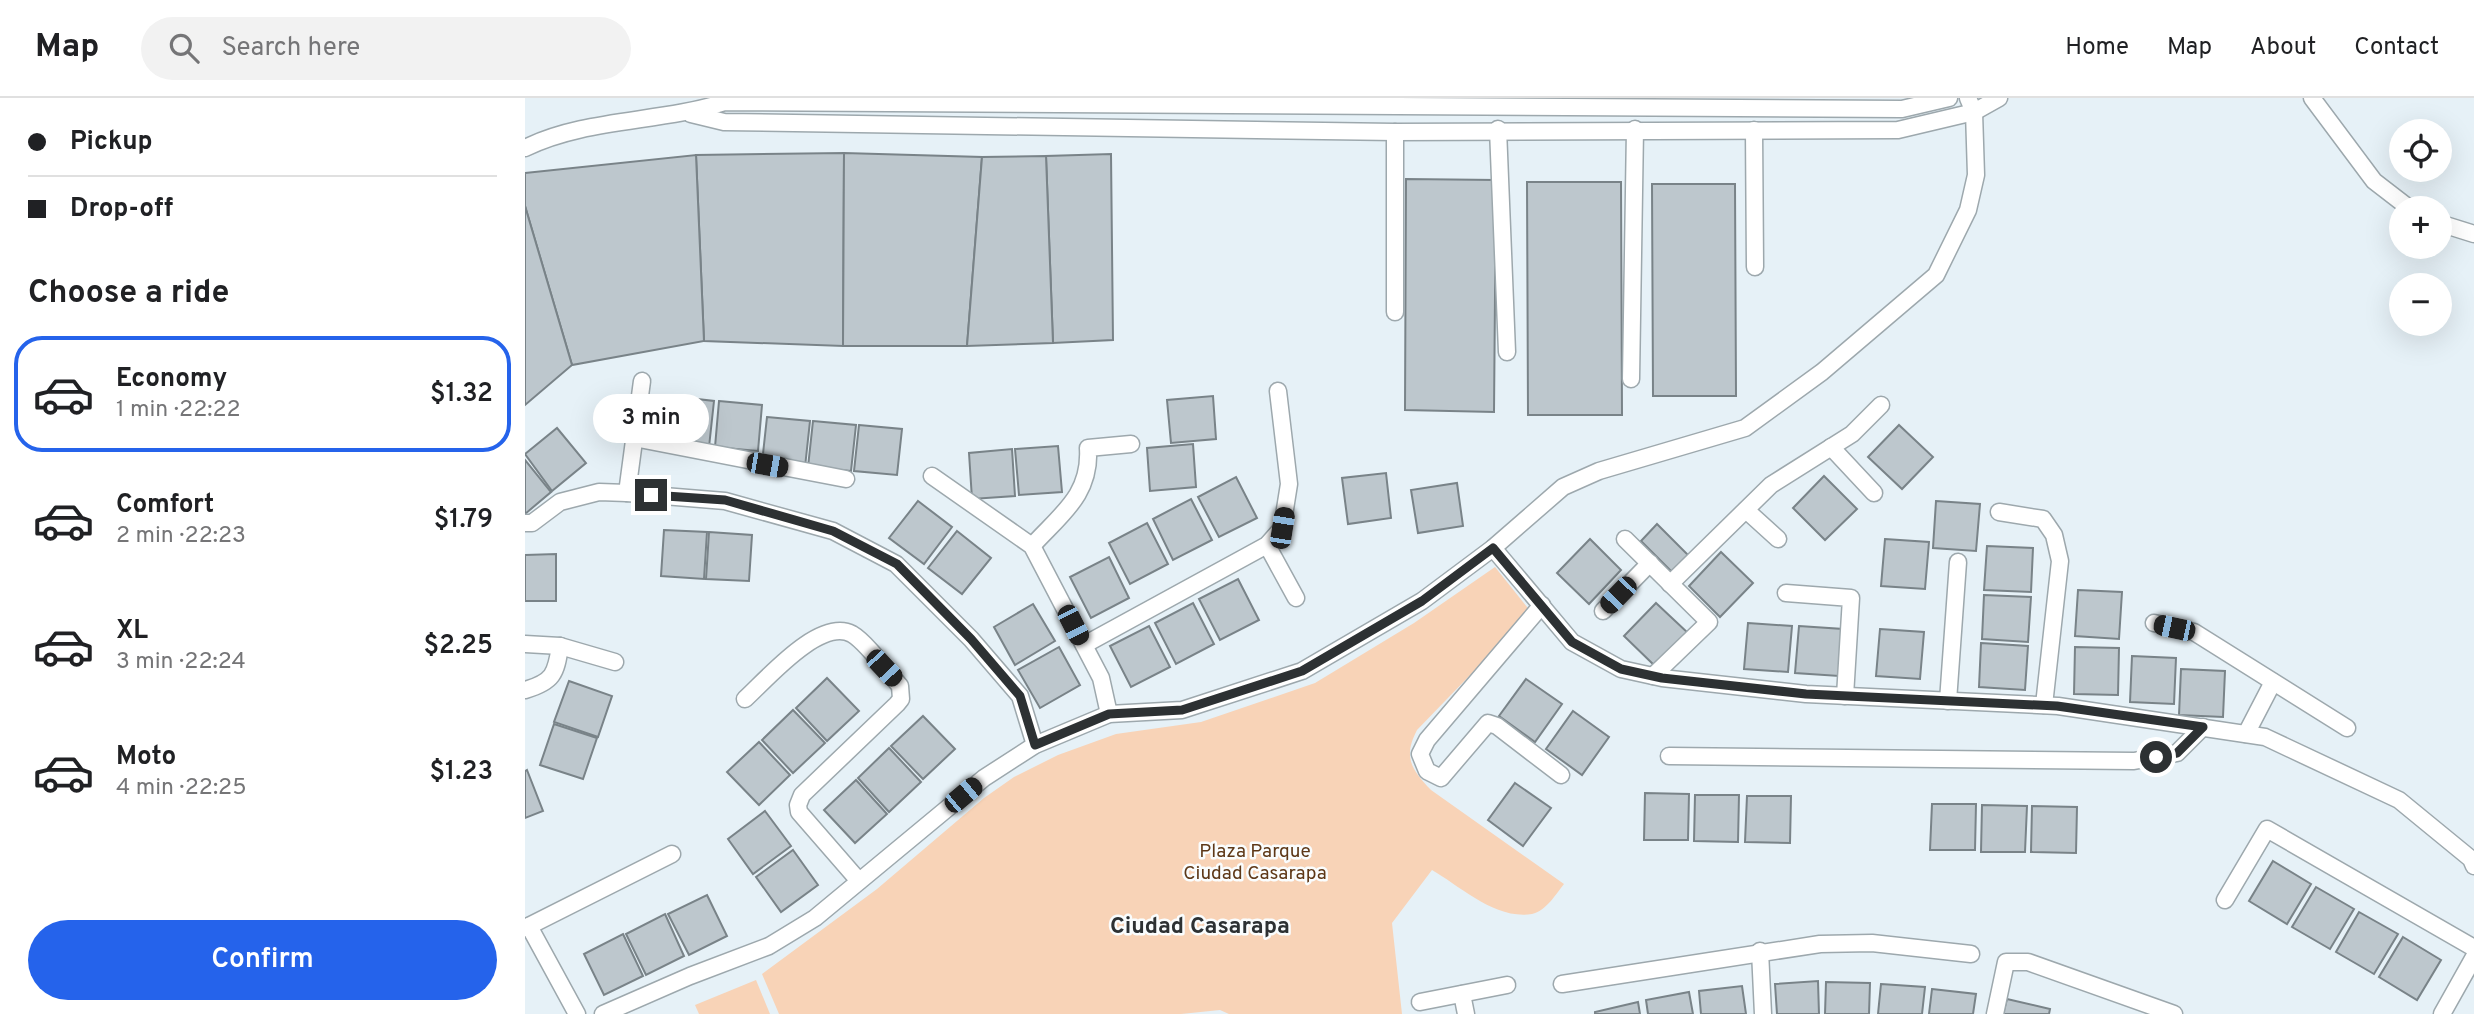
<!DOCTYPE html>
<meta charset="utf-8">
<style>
body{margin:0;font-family:Overpass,sans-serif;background:#f2f2f2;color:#202124;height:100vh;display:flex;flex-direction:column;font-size:26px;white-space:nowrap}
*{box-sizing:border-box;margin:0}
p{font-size:23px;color:#757577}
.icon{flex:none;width:38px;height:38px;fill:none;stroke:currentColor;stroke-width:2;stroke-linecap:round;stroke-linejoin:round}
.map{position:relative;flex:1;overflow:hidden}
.drawer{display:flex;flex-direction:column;background:#fff;width:525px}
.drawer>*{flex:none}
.hud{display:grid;align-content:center;height:154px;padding:0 28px;background:#fff}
.buttons{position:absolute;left:1864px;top:21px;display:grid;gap:14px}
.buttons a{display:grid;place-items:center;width:63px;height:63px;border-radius:50%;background:#fff;box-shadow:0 7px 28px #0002;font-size:35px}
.end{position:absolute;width:32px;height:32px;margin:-16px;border:9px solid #2d3133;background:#fff;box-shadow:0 0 0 4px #fff}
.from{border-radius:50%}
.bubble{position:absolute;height:49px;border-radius:24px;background:#fff;box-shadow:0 7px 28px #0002;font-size:23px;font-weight:600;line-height:49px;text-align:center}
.car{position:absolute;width:21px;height:42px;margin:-21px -10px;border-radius:9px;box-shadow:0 0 5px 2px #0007;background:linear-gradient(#222 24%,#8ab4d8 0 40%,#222 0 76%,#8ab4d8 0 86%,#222 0)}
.hud b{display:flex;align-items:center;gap:24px;height:66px;font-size:26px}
.hud b+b{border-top:2px solid #e0e0e0}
.hud i{width:18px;height:18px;background:#202124}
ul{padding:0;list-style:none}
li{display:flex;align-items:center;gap:21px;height:116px;margin:0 14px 10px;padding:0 14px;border:4px solid transparent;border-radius:28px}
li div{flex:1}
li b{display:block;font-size:26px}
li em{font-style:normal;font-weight:600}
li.active{border-color:#2563eb}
li>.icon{width:63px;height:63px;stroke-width:1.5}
h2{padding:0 28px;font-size:32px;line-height:84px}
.button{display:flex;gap:14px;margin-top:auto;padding:14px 28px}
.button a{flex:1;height:80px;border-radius:42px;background:#2563eb;color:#fff;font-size:28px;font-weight:600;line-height:80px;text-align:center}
header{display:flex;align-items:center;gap:42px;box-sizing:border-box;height:98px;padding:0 35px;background:#fff;border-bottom:2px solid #e0e0e0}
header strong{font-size:33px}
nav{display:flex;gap:38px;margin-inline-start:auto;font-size:24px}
.search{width:490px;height:63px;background:#f2f2f2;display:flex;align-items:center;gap:18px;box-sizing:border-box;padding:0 24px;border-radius:38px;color:#757577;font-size:26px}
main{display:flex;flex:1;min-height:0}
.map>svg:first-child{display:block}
.green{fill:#f8d3b7}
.building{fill:#bdc7cd;stroke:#798388;stroke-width:2}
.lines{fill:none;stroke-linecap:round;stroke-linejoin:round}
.minor-casing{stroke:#9da8ad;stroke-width:19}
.minor{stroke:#fff;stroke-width:16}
.route{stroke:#2d3133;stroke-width:9}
.labels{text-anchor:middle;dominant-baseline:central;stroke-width:5;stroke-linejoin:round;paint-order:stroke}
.park-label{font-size:19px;fill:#5e3817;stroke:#fafdfe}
.quarter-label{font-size:23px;font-weight:bold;fill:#2d3133;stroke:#fafdfe}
</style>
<header>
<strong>Map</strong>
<div class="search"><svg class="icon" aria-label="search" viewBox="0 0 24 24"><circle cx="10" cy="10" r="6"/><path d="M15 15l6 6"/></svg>Search here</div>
<nav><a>Home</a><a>Map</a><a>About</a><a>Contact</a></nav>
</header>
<main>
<section class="drawer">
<div class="hud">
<b><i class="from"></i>Pickup</b>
<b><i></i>Drop-off</b>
</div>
<h2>Choose a ride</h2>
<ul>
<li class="active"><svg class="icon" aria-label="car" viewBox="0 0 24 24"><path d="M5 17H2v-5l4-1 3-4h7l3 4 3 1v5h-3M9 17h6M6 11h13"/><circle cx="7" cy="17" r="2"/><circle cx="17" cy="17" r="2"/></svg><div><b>Economy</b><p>1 min · 22:22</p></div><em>$1.32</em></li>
<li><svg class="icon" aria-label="car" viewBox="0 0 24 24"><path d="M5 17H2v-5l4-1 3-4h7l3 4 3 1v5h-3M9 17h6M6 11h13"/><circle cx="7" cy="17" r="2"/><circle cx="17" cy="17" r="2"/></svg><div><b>Comfort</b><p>2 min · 22:23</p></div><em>$1.79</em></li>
<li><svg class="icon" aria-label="car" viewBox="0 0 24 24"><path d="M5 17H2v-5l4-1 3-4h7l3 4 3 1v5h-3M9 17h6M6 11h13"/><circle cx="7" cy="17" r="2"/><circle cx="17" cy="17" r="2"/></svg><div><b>XL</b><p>3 min · 22:24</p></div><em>$2.25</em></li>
<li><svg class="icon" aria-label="car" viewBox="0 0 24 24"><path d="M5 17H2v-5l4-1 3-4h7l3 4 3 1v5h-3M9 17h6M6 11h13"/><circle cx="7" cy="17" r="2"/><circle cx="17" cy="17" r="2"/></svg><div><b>Moto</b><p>4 min · 22:25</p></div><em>$1.23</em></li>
</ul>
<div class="button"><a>Confirm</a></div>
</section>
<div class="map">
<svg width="1949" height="916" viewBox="0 0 1949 916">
<rect width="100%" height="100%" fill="#e6f1f7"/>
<g class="green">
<path d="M970 469 1006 514 892 632C878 659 886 671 906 692L1039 786C1031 796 1021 813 1007 816 970 822 935 788 907 772L867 825 877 916H704L695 912 656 916H254L237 876 352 791 459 700 489 679 533 657 591 636 676 624 790 585 889 525Z"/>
<path d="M231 882 245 916H174L170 907Z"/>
</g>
<g class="building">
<path d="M319 55 318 248 179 243 171 57Z"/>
<path d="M319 55 457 59 442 248H318Z"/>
<path d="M586 56 588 242 528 245 521 58Z"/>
<path d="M171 57 179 243 47 267 0 108V75Z"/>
<path d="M521 58 528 245 442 248 457 59Z"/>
<path d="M881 81 971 82 969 314 880 312Z"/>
<path d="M1002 84H1096L1097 317H1003Z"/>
<path d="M1127 86H1210L1211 298H1128Z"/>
<path d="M0 108 47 267 0 307Z"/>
<path d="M146 298 189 303 184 349 141 344Z"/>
<path d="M688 298 691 341 646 345 642 302Z"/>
<path d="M194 303 237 307 233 353 190 349Z"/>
<path d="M242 319 285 323 280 369 237 365Z"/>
<path d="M288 323 331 327 326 373 283 369Z"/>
<path d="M334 327 377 331 372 377 329 373Z"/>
<path d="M1374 327 1408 359 1377 391 1343 359Z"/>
<path d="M32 330 61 365 27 393 0 356Z"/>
<path d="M668 346 671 389 625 393 622 350Z"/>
<path d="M533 348 537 394 494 397 490 351Z"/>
<path d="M487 351 490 398 447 401 444 355Z"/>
<path d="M0 362 26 394 0 416Z"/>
<path d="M861 375 866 420 823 426 817 380Z"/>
<path d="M1299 378 1332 411 1300 442 1268 410Z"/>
<path d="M711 379 732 420 694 439 673 399Z"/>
<path d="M932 385 938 428 893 435 886 392Z"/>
<path d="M666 401 687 442 648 462 628 421Z"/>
<path d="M393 403 427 429 399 466 364 440Z"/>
<path d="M1411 403 1455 406 1451 453 1408 450Z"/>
<path d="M622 425 643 466 605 486 584 445Z"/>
<path d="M1132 426 1163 457 1147 474 1116 443Z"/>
<path d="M139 432 182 434 179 481 136 478Z"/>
<path d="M432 433 466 460 437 496 403 470Z"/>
<path d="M184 434 227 437 224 483 181 481Z"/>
<path d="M1065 441 1096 472 1064 506 1032 475Z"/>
<path d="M1360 441 1404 444 1400 491 1356 488Z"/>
<path d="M1462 448 1508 450 1506 494 1459 492Z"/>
<path d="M1196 454 1228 485 1195 519 1164 488Z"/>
<path d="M31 456V503H0V457Z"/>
<path d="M584 459 604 500 566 520 545 479Z"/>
<path d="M713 481 734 522 695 542 674 501Z"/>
<path d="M1553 492 1597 494 1594 541 1550 538Z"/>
<path d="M1459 497 1506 499 1503 544 1457 541Z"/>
<path d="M668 505 689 546 651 566 630 525Z"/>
<path d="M1131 505 1163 535 1131 569 1099 538Z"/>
<path d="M508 506 530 543 490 567 469 529Z"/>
<path d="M1223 525 1267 528 1263 574 1219 571Z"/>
<path d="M624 528 645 569 606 589 585 548Z"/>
<path d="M1274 528 1318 531 1314 578 1270 575Z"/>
<path d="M1355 531 1399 534 1395 581 1351 578Z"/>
<path d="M1456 545 1503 548 1500 592 1454 589Z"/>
<path d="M534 549 555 587 515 610 493 572Z"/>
<path d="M1550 549 1594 550 1593 597 1549 596Z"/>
<path d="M1607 558 1651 560 1649 606 1605 604Z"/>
<path d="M1656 571 1700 573 1698 619 1654 617Z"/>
<path d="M302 580 334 613 302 643 271 610Z"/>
<path d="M1001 581 1037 606 1010 644 974 618Z"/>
<path d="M44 583 87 598 73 639 29 624Z"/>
<path d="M268 612 300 645 268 675 237 642Z"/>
<path d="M1048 613 1084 639 1057 677 1021 651Z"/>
<path d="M398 618 430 651 398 681 366 648Z"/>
<path d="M29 626 72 640 58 681 15 667Z"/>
<path d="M234 644 265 677 234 707 202 674Z"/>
<path d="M364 650 396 684 364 714 333 680Z"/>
<path d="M2 672 18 713 0 720V673Z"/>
<path d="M331 682 362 716 330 745 299 712Z"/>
<path d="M990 685 1026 710 998 748 963 722Z"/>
<path d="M1120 695 1164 696 1163 742H1119Z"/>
<path d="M1170 697H1214L1213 744 1169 743Z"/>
<path d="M1222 698H1266L1265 745 1220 744Z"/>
<path d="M1407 706H1451L1450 752H1405Z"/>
<path d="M1457 707 1502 708 1500 754H1456Z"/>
<path d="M1507 708 1552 709 1551 755 1506 754Z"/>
<path d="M240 713 266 748 228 776 203 741Z"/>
<path d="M268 752 293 787 256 814 231 779Z"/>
<path d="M1748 763 1786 786 1762 826 1724 803Z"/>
<path d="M1791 789 1829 811 1805 851 1767 829Z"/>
<path d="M182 797 202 838 164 857 143 816Z"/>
<path d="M1834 814 1873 836 1849 876 1811 854Z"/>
<path d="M140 816 159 858 121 877 101 836Z"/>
<path d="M98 836 118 878 79 897 59 856Z"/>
<path d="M1878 839 1916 862 1892 902 1854 879Z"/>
<path d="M1293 883 1294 916H1252L1250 886Z"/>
<path d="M1301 884 1345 885 1344 916H1300Z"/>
<path d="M1356 886 1400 889 1397 916H1353Z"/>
<path d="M1217 888 1221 916H1176L1174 893Z"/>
<path d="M1407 891 1451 896 1448 916H1404Z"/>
<path d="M1164 894 1168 916H1123L1121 902Z"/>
<path d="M1482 901 1525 911 1524 916H1478Z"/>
<path d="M1113 904 1115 916H1070V914Z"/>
</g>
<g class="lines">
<defs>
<g id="minor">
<path d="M1787 0 1849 83 1884 110"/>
<path d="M166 16 199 24 870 34 1373 32 1449 14 1474 0"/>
<path d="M973 31 982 254"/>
<path d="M1229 32 1230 169"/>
<path d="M870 34V214"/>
<path d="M0 50C61 20 135 25 200 4L1377 11 1424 0"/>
<path d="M1914 125 1949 136"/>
<path d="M1106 281 1110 31"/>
<path d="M109 340 321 381"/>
<path d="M1306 349 1349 395"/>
<path d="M407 378 507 448 576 580 584 616"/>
<path d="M102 395 117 283"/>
<path d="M1221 412 1253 441"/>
<path d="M1474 414 1518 421 1529 437 1535 463 1519 607"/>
<path d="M0 425H7L35 404 74 394 102 395 200 403 308 433 371 466 446 541 495 598 510 647"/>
<path d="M1100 441 1184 524 1128 578"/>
<path d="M742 447 771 500"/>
<path d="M507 448C536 416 566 397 563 350L606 346"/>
<path d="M968 450 1047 544 1096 571 1137 580 1281 596 1533 608 1740 639 1874 702 1946 761 1949 768"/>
<path d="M1145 486 1246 387 1327 336 1356 307"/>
<path d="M1261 495 1326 500 1320 598"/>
<path d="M1017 507 902 642 895 656 902 673 916 680 963 625 972 628 1036 677"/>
<path d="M1078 513 1125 465"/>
<path d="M1629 525 1669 534 1822 630"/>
<path d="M0 546 35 548 90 564"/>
<path d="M559 547 742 447 757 430 764 386 753 293"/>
<path d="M0 592C28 584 31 576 35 548"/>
<path d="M220 601C242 581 295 519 327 536 341 544 363 574 375 588L376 601 372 606 277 697 273 707 274 714 334 783"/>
<path d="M1423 603 1433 464"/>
<path d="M1721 636 1748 584"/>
<path d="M1144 658 1609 663 1652 655 1678 629"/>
<path d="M1700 802 1742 731 1949 850"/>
<path d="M4 828 52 916"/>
<path d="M0 830 147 756"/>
<path d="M1235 853 1238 916"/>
<path d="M1037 886 1295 846 1347 845 1446 856"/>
<path d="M937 896 941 916"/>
<path d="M895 904 982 887"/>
<path d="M78 916 165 878 244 848 290 820 459 680 510 647 584 616 657 612 777 573 897 503 968 450 1038 389 1074 373 1220 330 1297 274 1411 177 1443 112 1451 77 1449 14 1443 0"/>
<path d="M1470 916 1481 864H1503L1649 916"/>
<path d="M1917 916 1949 859"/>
</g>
</defs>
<use href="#minor" class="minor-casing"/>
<use href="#minor" class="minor"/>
</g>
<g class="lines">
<path class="route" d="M126 397 200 402 308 433 372 466 446 541 495 598 510 647 584 616 657 612 777 573 897 503 968 450 1047 544 1096 571 1137 580 1281 596 1532 608 1678 629 1652 655 1631 659"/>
</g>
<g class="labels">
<g class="park-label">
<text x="730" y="754">Plaza Parque<tspan x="730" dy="22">Ciudad Casarapa</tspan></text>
</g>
<g class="quarter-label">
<text x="675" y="829">Ciudad Casarapa</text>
</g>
</g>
</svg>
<div class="buttons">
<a><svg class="icon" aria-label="locate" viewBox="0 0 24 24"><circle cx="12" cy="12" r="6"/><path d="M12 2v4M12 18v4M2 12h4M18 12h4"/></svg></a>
<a>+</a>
<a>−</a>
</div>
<i class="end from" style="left:1631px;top:659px"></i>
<i class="end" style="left:126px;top:397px"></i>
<div class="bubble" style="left:68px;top:296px;width:116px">3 min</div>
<i class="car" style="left:242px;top:367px;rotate:100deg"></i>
<i class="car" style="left:757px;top:430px;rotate:9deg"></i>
<i class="car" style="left:1093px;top:497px;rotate:224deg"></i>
<i class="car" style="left:548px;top:527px;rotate:153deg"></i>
<i class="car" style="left:1649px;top:530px;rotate:282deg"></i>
<i class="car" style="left:359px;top:570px;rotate:137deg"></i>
<i class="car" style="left:438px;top:697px;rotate:50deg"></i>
</div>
</main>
